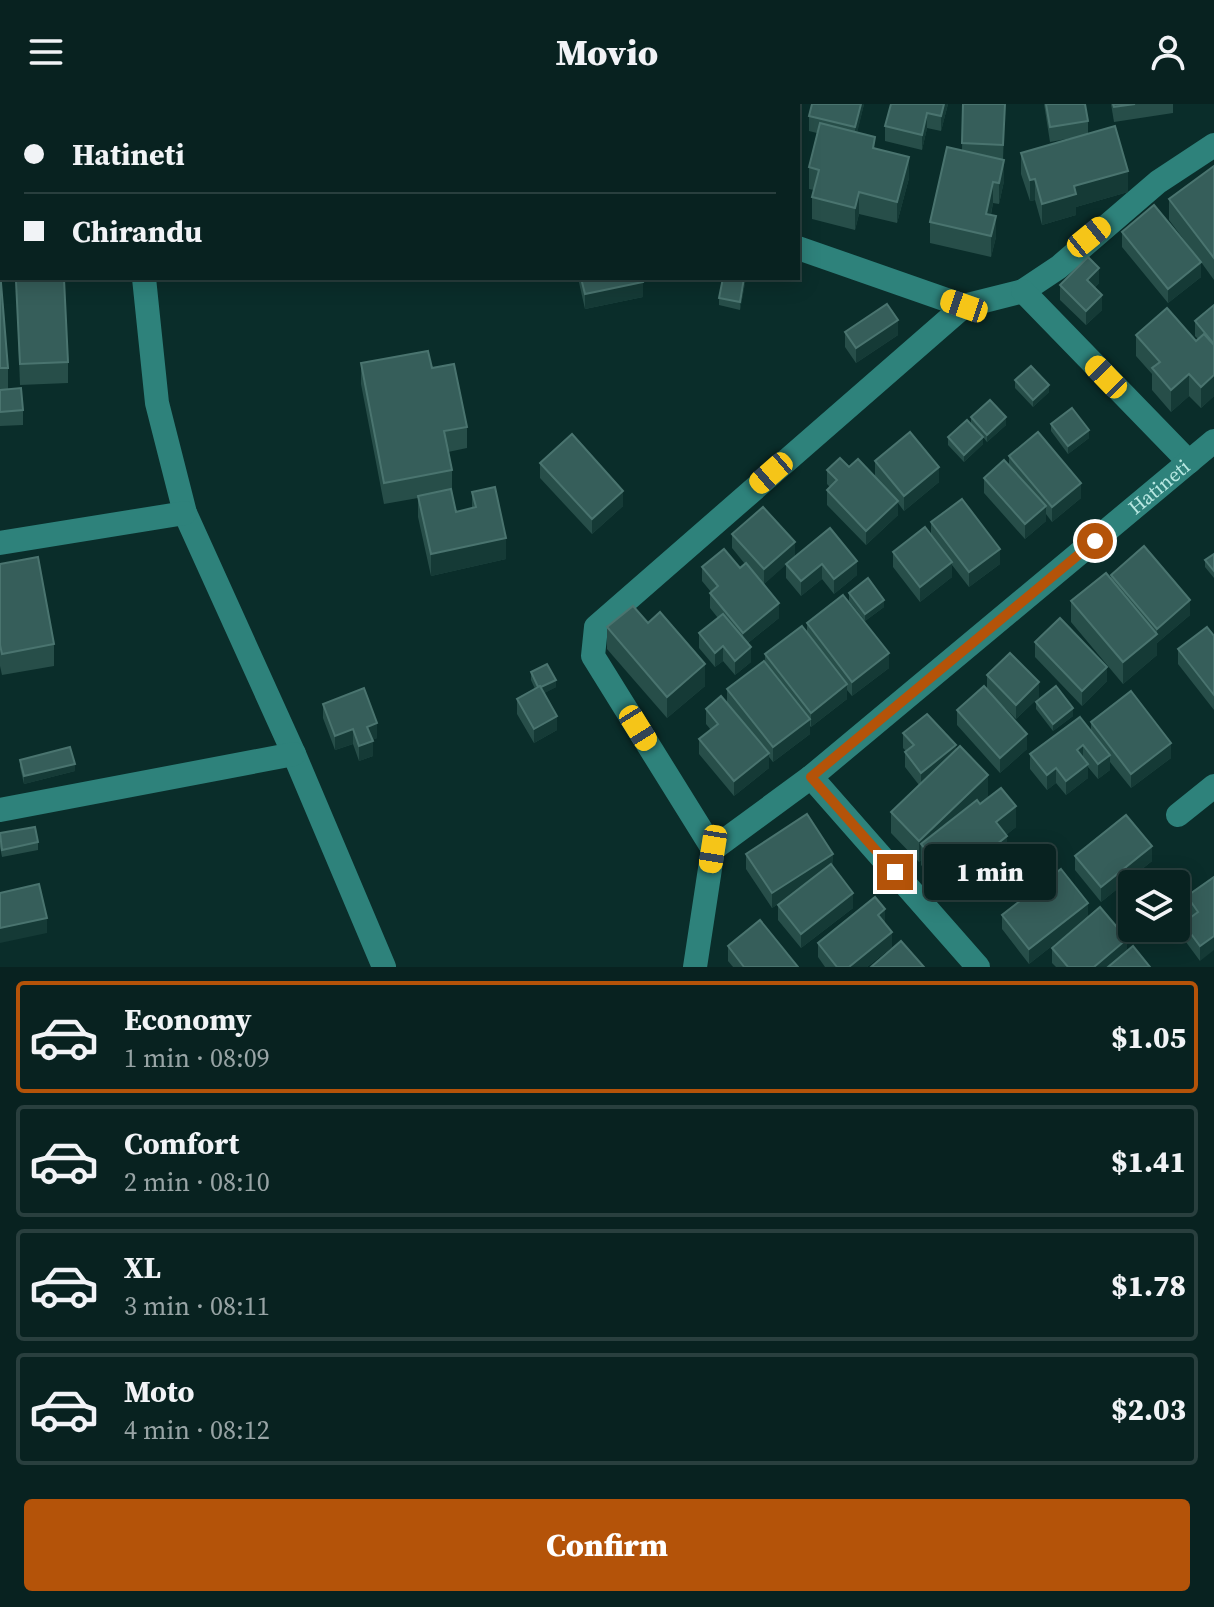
<!DOCTYPE html>
<meta charset="utf-8">
<style>
body{margin:0;font-family:"Source Serif 4",serif;background:#112a29;color:#f1f3f6;height:100vh;display:flex;flex-direction:column;font-size:30px;white-space:nowrap}
*{box-sizing:border-box;margin:0}
p{font-size:26px;color:#98a4a5}
.icon{flex:none;width:44px;height:44px;fill:none;stroke:currentColor;stroke-width:2;stroke-linecap:round;stroke-linejoin:round}
.map{position:relative;height:863px;overflow:hidden}
.details{display:flex;flex-direction:column;background:#082220;flex:1}
.details>*{flex:none}
.banner{position:absolute;left:0px;top:0px;width:800px;height:176px;box-shadow:0 4px 20px #0003,0 0 0 2px #293f3e;display:grid;align-content:center;height:176px;padding:0 24px;background:#082220}
.fabs{position:absolute;left:1118px;top:766px;display:grid;gap:16px}
.fabs a{display:grid;place-items:center;width:72px;height:72px;border-radius:8px;background:#082220;box-shadow:0 4px 20px #0003,0 0 0 2px #293f3e;font-size:40px}
.end{position:absolute;width:36px;height:36px;margin:-18px;border:10px solid #b45309;background:#fff;box-shadow:0 0 0 4px #fff}
.from{border-radius:50%}
.bubble{position:absolute;height:56px;border-radius:8px;background:#082220;box-shadow:0 4px 20px #0003,0 0 0 2px #293f3e;font-size:26px;font-weight:800;line-height:56px;text-align:center}
.car{position:absolute;width:24px;height:48px;margin:-24px -12px;border-radius:10px;box-shadow:0 0 6px 2px #0007;background:linear-gradient(#f5c518 24%,#345 0 40%,#f5c518 0 76%,#345 0 86%,#f5c518 0)}
.banner b{display:flex;align-items:center;gap:28px;height:76px;font-size:30px}
.banner b+b{border-top:2px solid #293f3e}
.banner i{width:20px;height:20px;background:#f1f3f6}
ul{padding:14px 0 0;list-style:none}
li{display:flex;align-items:center;gap:24px;height:112px;margin:0 16px 12px;padding:0 8px;border:4px solid #293f3e;border-radius:8px}
li div{flex:1}
li b{display:block;font-size:30px}
li em{font-style:normal;font-weight:800}
li.on{border-color:#b45309}
li>.icon{width:72px;height:72px;stroke-width:1.5}
.button{display:flex;gap:16px;margin-top:auto;padding:16px 24px}
.button a{flex:1;height:92px;border-radius:8px;background:#b45309;color:#fff;font-size:32px;font-weight:800;line-height:92px;text-align:center}
header{display:flex;justify-content:space-between;align-items:center;height:104px;padding:0 24px;background:#082220;font-size:36px;font-weight:800}
.map>svg:first-child{display:block}
.lines{fill:none;stroke-linecap:round;stroke-linejoin:round}
.minor{stroke:#2e827b;stroke-width:24}
.wall{fill:#274e49}
.shaded-wall{fill:#153a36}
.building{fill:#365e5a;stroke:#4a746f;stroke-width:2}
.route{stroke:#b45309;stroke-width:10}
.labels{text-anchor:middle;dominant-baseline:central;stroke-width:6;stroke-linejoin:round;paint-order:stroke}
.street-label{font-size:20px;fill:#b7e7e1;stroke:#002320}
</style>
<header><svg class="icon" aria-label="menu" viewBox="0 0 24 24"><path d="M4 6h16M4 12h16M4 18h16"/></svg>Movio<svg class="icon" aria-label="person" viewBox="0 0 24 24"><circle cx="12" cy="8" r="4"/><path d="M4 21q1-7 8-7t8 7"/></svg></header>
<div class="map">
<svg width="1214" height="863" viewBox="0 0 1214 863">
<rect width="100%" height="100%" fill="#0a2d2a"/>
<g class="lines">
<g class="minor">
<path d="M186 0 188 2"/>
<path d="M151 2V0"/>
<path d="M780 2V0"/>
<path d="M798 144 964 202 1023 187 1059 163 1158 78 1214 41"/>
<path d="M144 174 157 299 185 409 294 650 384 863"/>
<path d="M1023 187 1189 358"/>
<path d="M0 439 185 409"/>
<path d="M811 673 978 863"/>
<path d="M0 706 294 650"/>
<path d="M1178 711 1214 682"/>
<path d="M713 745 593 552 596 523 964 202"/>
<path id="s1" d="M695 863 713 745 811 673 1214 337"/>
</g>
</g>
<g class="wall">
<path d="M60 0H90L89 2H65Z"/>
<path d="M371 0H401L400 2H371Z"/>
<path d="M503 0H552L551 2H508Z"/>
<path d="M864 0 857 28 909 74 897 119 859 110 855 126 812 115V93L814 86 809 85V63L817 29 809 27V12Z"/>
<path d="M891 0H948L941 27 927 24 922 46 885 37V22Z"/>
<path d="M963 0H1005L1003 56 1004 77 999 100 993 99 991 111 996 133 991 153 930 139V118L962 46Z"/>
<path d="M1044 0H1085L1088 17V30L1128 88 1076 103V111L1042 121 1035 96 1030 97 1021 70V49L1072 34 1050 38Z"/>
<path d="M1111 0H1173V9L1114 18Z"/>
<rect x="0" y="35" width="2" height="77"/>
<path d="M1214 62V176L1201 158V173L1168 199 1122 143V128L1200 157 1169 116V95Z"/>
<path d="M578 174H642L643 193 585 205Z"/>
<path d="M746 174 740 206 719 201V194Z"/>
<path d="M16 177 68 258V279L20 281Z"/>
<path d="M0 179 8 264V285L0 286Z"/>
<path d="M1099 179 1094 184 1102 206 1086 221 1060 196V181Z"/>
<path d="M1214 201V292L1201 304 1189 292 1171 308 1152 286V270L1136 252V231L1196 237 1198 235 1195 232V217Z"/>
<path d="M845 228 898 231 856 259 845 243Z"/>
<path d="M361 259 432 264 467 323V344L448 348 452 366V388L456 408 472 404V388L506 455 431 472 418 413V394L384 400 361 280Z"/>
<path d="M1015 276 1049 288 1033 303 1015 284Z"/>
<path d="M0 286 23 306V321L0 322Z"/>
<path d="M971 313 1006 321 987 338 983 333V340L964 358 948 341V333L971 321Z"/>
<path d="M1051 320 1089 334 1068 350 1051 327Z"/>
<path d="M1009 352 1081 394 1052 418 1046 410V417L1025 435 984 389V374L1009 361Z"/>
<path d="M875 357 939 378 904 407 898 399V411L866 441 827 401V386L830 383 827 380V366L882 380 875 372Z"/>
<path d="M540 359 623 402 592 430 540 374Z"/>
<path d="M931 418 1000 460 969 483 952 461V473L920 498 893 463V448L931 431Z"/>
<path d="M732 430 795 453 857 471 834 490 822 475 801 492 786 474V460L764 480 779 514 748 539 751 558 735 571 723 557 715 563 699 544V529L718 514 710 504V489L711 488 702 477V463L740 464 745 460 732 444Z"/>
<path d="M1214 450V474L1205 463V456Z"/>
<path d="M0 460 54 540V562L2 571 0 562Z"/>
<path d="M1111 471 1190 511 1157 539V551L1123 580 1071 518V497L1111 475Z"/>
<path d="M849 489 884 503 865 517 849 497Z"/>
<path d="M648 519 705 582 667 614 607 545V523Z"/>
<path d="M807 519 889 564 852 592 847 586V595L811 623 810 622V630L773 658 769 653V664L734 692 699 650V635L711 626 706 620V605L727 600V585L765 558V550L807 529Z"/>
<path d="M1214 532V606L1178 560V545Z"/>
<path d="M1035 538 1107 577 1082 602 1035 553Z"/>
<path d="M531 568 556 583 544 589 557 626 534 639 517 610V595L535 585 531 576Z"/>
<path d="M987 571 1039 593 1016 615 1001 600 1027 645 1000 669 957 621V606L987 585Z"/>
<path d="M1036 598 1073 612 1053 627 1036 605Z"/>
<path d="M323 600 377 634 372 636 373 652 359 657 353 640 335 646 323 614Z"/>
<path d="M1091 618 1171 654 1131 684 1110 658V666L1098 675 1088 663V674L1066 691 1056 679 1047 686 1030 665V650L1091 626Z"/>
<path d="M903 629 956 645 988 692 980 700 1016 723 1006 731 1007 753 951 798 921 761V756L919 758 891 729V708L919 681 905 663V648L906 647 903 644Z"/>
<path d="M20 656 75 667 24 680 20 663Z"/>
<path d="M0 729 38 738V746L2 753 0 743Z"/>
<path d="M746 750 833 763 853 804 801 844 778 816V801L786 795 772 804 746 765Z"/>
<path d="M1075 752 1152 757 1101 798 1075 766Z"/>
<path d="M1214 773 1200 857 1183 834V819L1191 813 1187 807V792Z"/>
<path d="M1002 811 1088 813 1127 847 1150 863H1056L1052 859V844L1076 823 1029 860 1002 825Z"/>
<path d="M885 819 892 843 867 863H825L818 853V839Z"/>
<path d="M728 842 798 863H733L728 857Z"/>
</g>
<g class="shaded-wall">
<path d="M861 0H864L855 38V23Z"/>
<path d="M944 0H948L941 27V12Z"/>
<path d="M927 9V24L922 46V31Z"/>
<path d="M909 53V74L897 119V98Z"/>
<path d="M1004 56V77L999 100V79Z"/>
<path d="M1128 67V88L1076 103V111L1042 121V100L1074 82Z"/>
<path d="M1035 75V96L1030 97V76Z"/>
<path d="M993 78V99L986 131V110Z"/>
<path d="M859 88V110L855 126V104Z"/>
<path d="M996 112V133L991 153V132Z"/>
<path d="M1201 158V173L1168 199V185Z"/>
<path d="M1099 164V179L1087 191V176Z"/>
<path d="M744 174H746L740 206V198Z"/>
<path d="M643 178V193L585 205V190Z"/>
<path d="M1102 191V206L1086 221V207Z"/>
<path d="M898 216V231L856 259V244Z"/>
<path d="M1189 270V292L1171 308V286Z"/>
<path d="M1214 271V292L1201 304V283Z"/>
<path d="M1049 281V288L1033 303V296Z"/>
<path d="M1006 313V321L987 338V331Z"/>
<path d="M1089 326V334L1068 350V342Z"/>
<path d="M983 333V340L964 358V351Z"/>
<path d="M939 363V378L904 407V392Z"/>
<path d="M1081 379V394L1052 418V403Z"/>
<path d="M623 387V402L592 430V415Z"/>
<path d="M898 397V411L866 441V427Z"/>
<path d="M1046 402V417L1025 435V420Z"/>
<path d="M506 434V455L431 472V450Z"/>
<path d="M795 438V453L764 480V465Z"/>
<path d="M1000 445V460L969 483V468Z"/>
<path d="M857 457V471L834 490V475Z"/>
<path d="M952 458V473L920 498V483Z"/>
<path d="M822 460V475L801 492V477Z"/>
<path d="M884 496V503L865 517V510Z"/>
<path d="M1190 496V511L1157 539V525Z"/>
<path d="M779 499V514L743 543V529Z"/>
<path d="M1157 530V551L1123 580V558Z"/>
<path d="M723 542V557L715 563V549Z"/>
<path d="M751 543V558L735 571V557Z"/>
<path d="M889 549V564L852 592V578Z"/>
<path d="M705 560V582L667 614V593Z"/>
<path d="M1107 563V577L1082 602V587Z"/>
<path d="M556 576V583L539 592V584Z"/>
<path d="M1039 578V593L1016 615V601Z"/>
<path d="M847 580V595L811 623V609Z"/>
<path d="M1073 604V612L1053 627V620Z"/>
<path d="M557 612V626L534 639V625Z"/>
<path d="M810 615V630L773 658V643Z"/>
<path d="M377 619V634L367 638V623Z"/>
<path d="M353 625V640L335 646V632Z"/>
<path d="M1027 630V645L1000 669V654Z"/>
<path d="M373 637V652L359 657V642Z"/>
<path d="M1171 639V654L1131 684V670Z"/>
<path d="M956 641V656L921 683V669Z"/>
<path d="M1083 641V656L1077 646Z"/>
<path d="M769 649V664L734 692V677Z"/>
<path d="M1110 651V666L1098 675V660Z"/>
<path d="M75 660V667L24 680V672Z"/>
<path d="M1088 660V674L1066 691V677Z"/>
<path d="M1056 664V679L1047 686V671Z"/>
<path d="M988 671V692L928 749 921 740V756L919 758V737Z"/>
<path d="M1016 702V723L996 739V718Z"/>
<path d="M1007 732V753L951 798V777Z"/>
<path d="M1152 742V757L1101 798V783Z"/>
<path d="M833 750V765L772 804V789Z"/>
<path d="M853 789V804L801 844V830Z"/>
<path d="M1088 799V814L1029 860V845Z"/>
<path d="M885 805V820L878 811Z"/>
<path d="M47 814V829L0 839V824Z"/>
<path d="M892 828V843L867 863H849Z"/>
<path d="M1214 832V846L1200 857V842Z"/>
<path d="M1127 835V850L1108 863H1094Z"/>
</g>
<g class="building">
<path d="M413 0H459V2H422Z"/>
<rect x="517" y="0" width="31" height="2"/>
<path d="M575 0H635L634 2H581Z"/>
<path d="M670 0H691L700 2H670Z"/>
<path d="M812 0H861L855 23 809 12Z"/>
<path d="M891 0H944L941 12 927 9 922 31 885 22Z"/>
<path d="M963 0H1005L1003 41 962 39Z"/>
<path d="M1046 0H1085L1088 17 1050 23Z"/>
<path d="M1113 0H1135L1114 3Z"/>
<path d="M820 19 875 33 873 44 909 53 897 98 859 88 855 104 812 93 819 66 809 63Z"/>
<path d="M1115 22 1128 67 1074 82 1076 90 1042 100 1035 75 1030 76 1021 49Z"/>
<path d="M0 35H2V91L0 90Z"/>
<path d="M947 43 1004 56 999 79 993 78 986 110 996 112 991 132 930 118Z"/>
<path d="M1214 62V154L1169 95Z"/>
<path d="M1154 101 1201 158 1168 185 1122 128Z"/>
<path d="M1088 153 1099 164 1087 176 1102 191 1086 207 1060 181Z"/>
<path d="M581 174H642L643 178 585 190Z"/>
<path d="M723 174H744L740 198 719 194Z"/>
<path d="M64 175 68 258 20 260 16 177Z"/>
<path d="M0 179H1L8 264H0Z"/>
<path d="M887 200 898 216 856 244 845 228Z"/>
<path d="M1214 201V240L1195 217Z"/>
<path d="M1167 204 1196 237 1204 230 1214 241V271L1201 283 1189 270 1171 286 1152 264 1160 258 1136 231Z"/>
<path d="M428 247 432 264 454 260 467 323 444 327 452 366 384 379 361 259Z"/>
<path d="M1031 262 1049 281 1033 296 1015 276Z"/>
<path d="M21 284 23 306 0 308V286Z"/>
<path d="M990 296 1006 313 987 331 971 313Z"/>
<path d="M1072 304 1089 326 1068 342 1051 320Z"/>
<path d="M967 316 983 333 964 351 948 333Z"/>
<path d="M910 328 939 363 904 392 875 357Z"/>
<path d="M1038 328 1081 379 1052 403 1009 352Z"/>
<path d="M572 330 623 387 592 415 540 359Z"/>
<path d="M840 354 849 363 858 355 898 397 866 427 827 386 837 376 827 366Z"/>
<path d="M1004 356 1046 402 1025 420 984 374Z"/>
<path d="M495 383 506 434 431 450 418 392 451 385 456 408 476 403 472 388Z"/>
<path d="M962 395 1000 445 969 468 931 418Z"/>
<path d="M763 403 795 438 764 465 732 430Z"/>
<path d="M925 423 952 458 920 483 893 448Z"/>
<path d="M830 424 857 457 834 475 822 460 801 477 786 460Z"/>
<path d="M1144 442 1190 496 1157 525 1111 471Z"/>
<path d="M724 445 740 464 746 459 779 499 743 529 710 489 718 482 702 463Z"/>
<path d="M1214 450V467L1205 456Z"/>
<path d="M38 453 54 540 2 550 0 541V460Z"/>
<path d="M1106 469 1157 530 1123 558 1071 497Z"/>
<path d="M868 474 884 496 865 510 849 489Z"/>
<path d="M843 491 889 549 852 578 807 519Z"/>
<path d="M633 502 648 519 660 508 705 560 667 593 607 523Z"/>
<path d="M723 510 751 543 735 557 723 542 715 549 699 529Z"/>
<path d="M1060 514 1107 563 1082 587 1035 538Z"/>
<path d="M802 522 847 580 811 609 765 550Z"/>
<path d="M1207 523 1214 532V591L1178 545Z"/>
<path d="M1010 549 1039 578 1016 601 987 571Z"/>
<path d="M764 557 810 615 773 643 727 585Z"/>
<path d="M547 560 556 576 541 583 540 582 538 583 531 568Z"/>
<path d="M540 582 557 612 534 625 517 595Z"/>
<path d="M984 582 1027 630 1000 654 957 606Z"/>
<path d="M1056 582 1073 604 1053 620 1036 598Z"/>
<path d="M364 584 377 619 367 623 373 637 359 642 353 625 335 632 323 600Z"/>
<path d="M1131 587 1171 639 1131 670 1091 618Z"/>
<path d="M721 592 769 649 734 677 699 635 718 620 706 605Z"/>
<path d="M927 610 956 641 921 669 905 648 914 641 903 629Z"/>
<path d="M1080 613 1110 651 1098 660 1083 641 1077 646 1088 660 1066 677 1056 664 1047 671 1030 650Z"/>
<path d="M960 642 988 671 919 737 891 708Z"/>
<path d="M70 643 75 660 24 672 20 656Z"/>
<path d="M1001 684 1016 702 996 718 1007 732 951 777 921 740 977 696 980 700Z"/>
<path d="M807 710 833 750 772 789 746 750Z"/>
<path d="M1126 711 1152 742 1101 783 1075 752Z"/>
<path d="M35 723 38 738 2 746 0 729Z"/>
<path d="M831 760 853 789 801 830 778 801Z"/>
<path d="M1061 765 1088 799 1029 845 1002 811Z"/>
<path d="M1214 773V832L1200 842 1183 819 1198 808 1187 792Z"/>
<path d="M39 780 47 814 0 824V789Z"/>
<path d="M875 793 885 805 878 811 892 828 849 863H837L818 839Z"/>
<path d="M1100 803 1127 835 1094 863H1068L1052 844Z"/>
<path d="M760 816 798 863H744L728 842Z"/>
<path d="M901 837 924 863H871Z"/>
<path d="M1133 842 1150 863H1108Z"/>
</g>
<g class="lines">
<path class="route" d="M895 768 811 673 1095 437"/>
</g>
<g class="labels">
<g class="street-label">
<text stroke="none"><textPath href="#s1" startOffset="694">Hatineti</textPath></text>
</g>
</g>
</svg>
<div class="fabs">
<a><svg class="icon" aria-label="layers" viewBox="0 0 24 24"><path d="M12 4l9 5-9 5-9-5zM3 14l9 5 9-5"/></svg></a>
</div>
<i class="end from" style="left:1095px;top:437px"></i>
<i class="end" style="left:895px;top:768px"></i>
<div class="bubble" style="left:924px;top:740px;width:132px">1 min</div>
<i class="car" style="left:1089px;top:133px;rotate:51deg"></i>
<i class="car" style="left:964px;top:202px;rotate:289deg"></i>
<i class="car" style="left:1106px;top:273px;rotate:316deg"></i>
<i class="car" style="left:771px;top:369px;rotate:229deg"></i>
<i class="car" style="left:638px;top:624px;rotate:148deg"></i>
<i class="car" style="left:713px;top:745px;rotate:189deg"></i>
<div class="banner">
<b><i class="from"></i>Hatineti</b>
<b><i></i>Chirandu</b>
</div>
</div>
<section class="details">
<ul>
<li class="on"><svg class="icon" aria-label="car" viewBox="0 0 24 24"><path d="M5 17H2v-5l4-1 3-4h7l3 4 3 1v5h-3M9 17h6M6 11h13"/><circle cx="7" cy="17" r="2"/><circle cx="17" cy="17" r="2"/></svg><div><b>Economy</b><p>1 min · 08:09</p></div><em>$1.05</em></li>
<li><svg class="icon" aria-label="car" viewBox="0 0 24 24"><path d="M5 17H2v-5l4-1 3-4h7l3 4 3 1v5h-3M9 17h6M6 11h13"/><circle cx="7" cy="17" r="2"/><circle cx="17" cy="17" r="2"/></svg><div><b>Comfort</b><p>2 min · 08:10</p></div><em>$1.41</em></li>
<li><svg class="icon" aria-label="car" viewBox="0 0 24 24"><path d="M5 17H2v-5l4-1 3-4h7l3 4 3 1v5h-3M9 17h6M6 11h13"/><circle cx="7" cy="17" r="2"/><circle cx="17" cy="17" r="2"/></svg><div><b>XL</b><p>3 min · 08:11</p></div><em>$1.78</em></li>
<li><svg class="icon" aria-label="car" viewBox="0 0 24 24"><path d="M5 17H2v-5l4-1 3-4h7l3 4 3 1v5h-3M9 17h6M6 11h13"/><circle cx="7" cy="17" r="2"/><circle cx="17" cy="17" r="2"/></svg><div><b>Moto</b><p>4 min · 08:12</p></div><em>$2.03</em></li>
</ul>
<div class="button"><a>Confirm</a></div>
</section>
